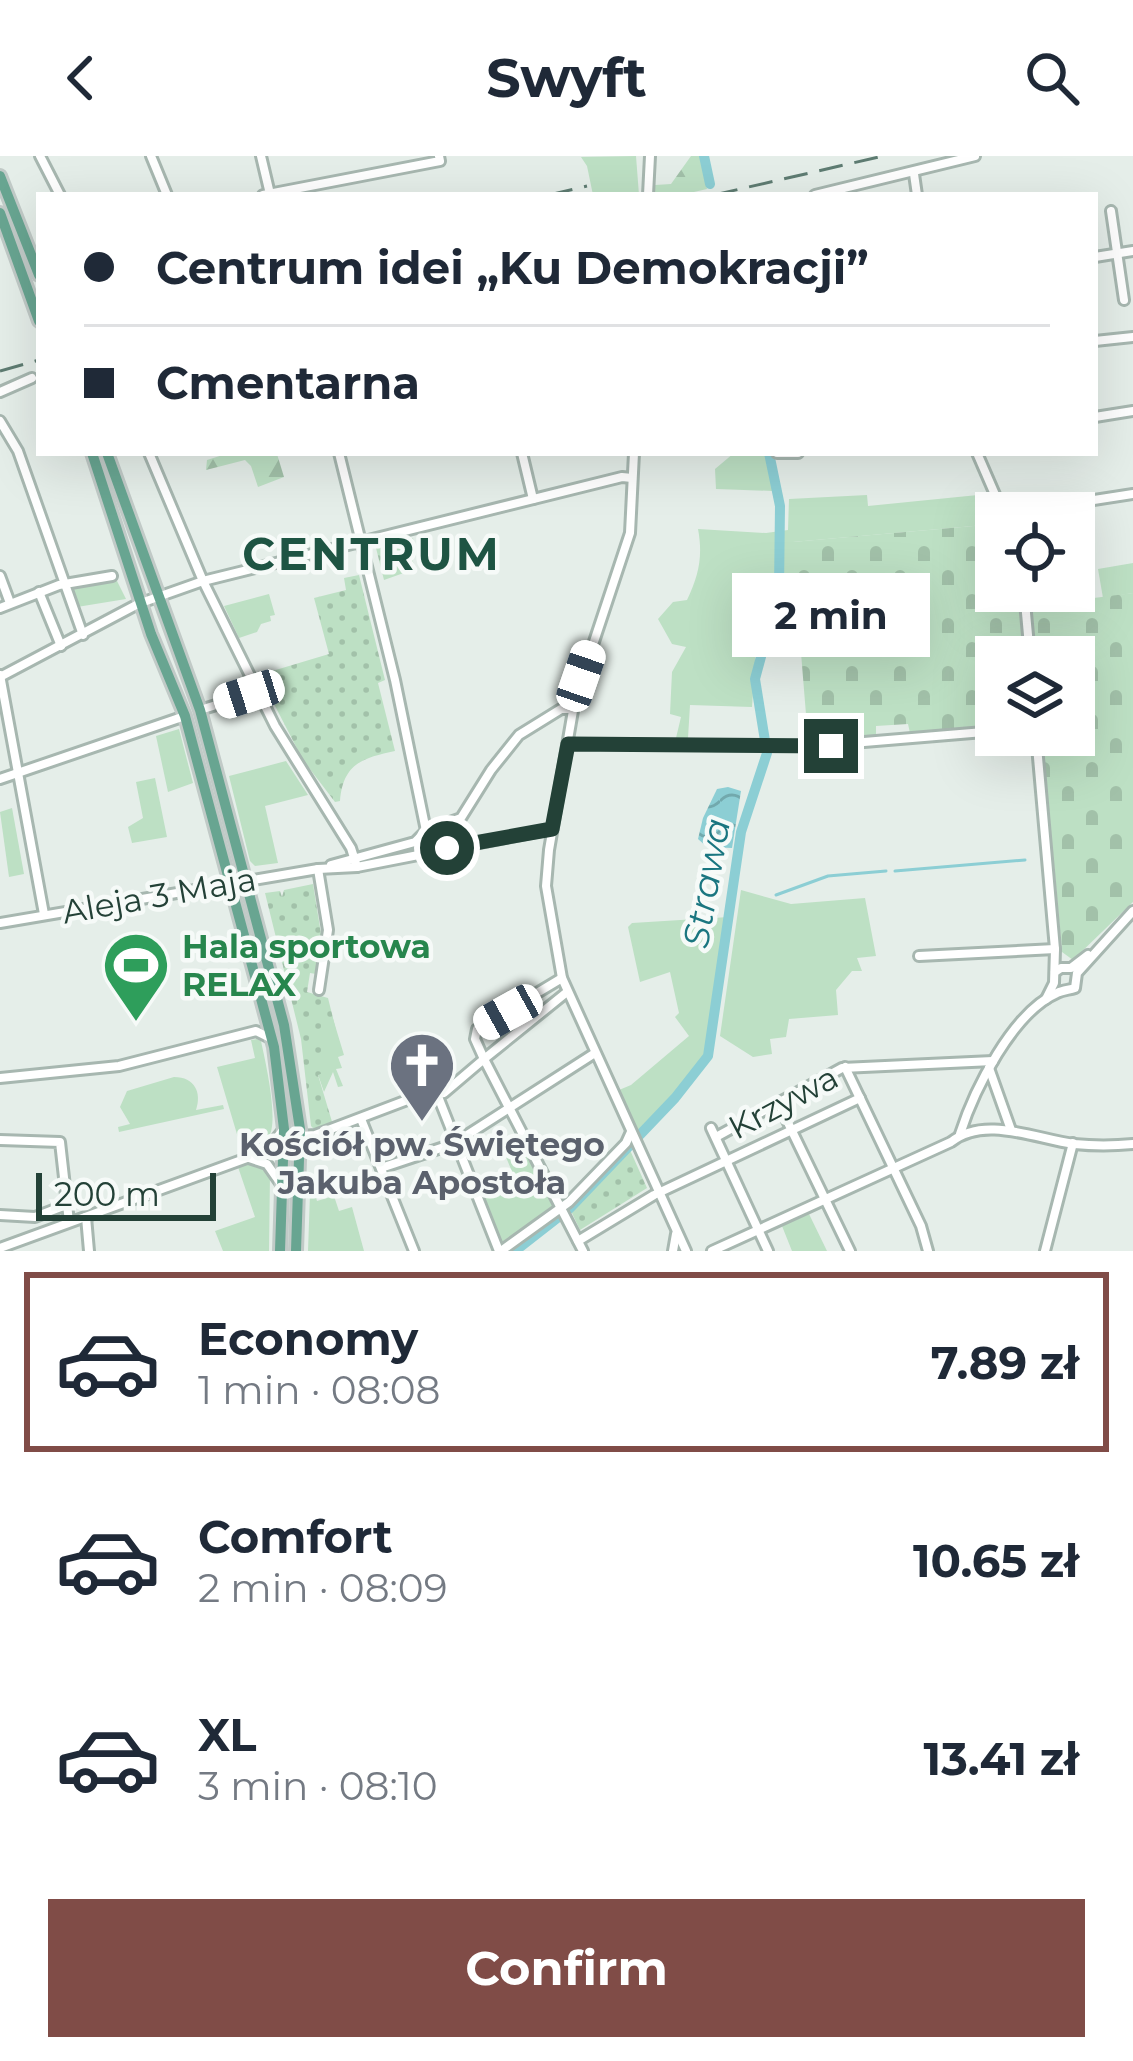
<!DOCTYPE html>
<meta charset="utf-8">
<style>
body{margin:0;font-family:Montserrat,sans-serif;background:#f2f2f3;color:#1f2937;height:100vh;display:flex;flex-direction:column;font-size:45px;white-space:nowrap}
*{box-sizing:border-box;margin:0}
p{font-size:39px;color:#747a83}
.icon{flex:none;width:66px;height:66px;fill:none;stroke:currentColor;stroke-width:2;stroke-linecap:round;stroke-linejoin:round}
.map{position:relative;height:1095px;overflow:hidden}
.side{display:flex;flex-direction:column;background:#fff;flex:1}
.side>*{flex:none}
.banner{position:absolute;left:36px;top:36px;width:1062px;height:264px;border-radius:0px;box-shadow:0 12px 48px #0002;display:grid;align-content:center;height:264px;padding:0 48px;background:#fff}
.tools{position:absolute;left:975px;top:336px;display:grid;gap:24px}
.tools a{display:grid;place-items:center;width:120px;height:120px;border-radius:0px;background:#fff;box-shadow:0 12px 48px #0002;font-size:60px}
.scale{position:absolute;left:36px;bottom:30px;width:180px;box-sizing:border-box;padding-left:12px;border:6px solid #234137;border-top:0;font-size:33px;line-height:42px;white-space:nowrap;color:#234137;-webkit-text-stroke:9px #f6faf8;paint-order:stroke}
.end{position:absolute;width:54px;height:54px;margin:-27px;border:15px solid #234137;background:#fff;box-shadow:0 0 0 6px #fff}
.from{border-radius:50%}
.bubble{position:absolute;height:84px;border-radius:0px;background:#fff;box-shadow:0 12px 48px #0002;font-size:39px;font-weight:700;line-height:84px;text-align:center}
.car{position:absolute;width:36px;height:72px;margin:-36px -18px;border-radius:15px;box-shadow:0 0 9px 3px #0007;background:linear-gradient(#fff 24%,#345 0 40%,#fff 0 76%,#345 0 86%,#fff 0)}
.banner b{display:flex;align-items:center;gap:42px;height:114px;font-size:45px}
.banner b+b{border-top:3px solid #e0e1e3}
.banner i{width:30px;height:30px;background:#1f2937}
ul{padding:21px 0 0;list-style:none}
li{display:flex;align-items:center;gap:36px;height:180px;margin:0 24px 18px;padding:0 24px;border:6px solid transparent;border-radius:0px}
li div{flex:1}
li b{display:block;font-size:45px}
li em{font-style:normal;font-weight:700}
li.active{border-color:#804c47}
li>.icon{width:108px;height:108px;stroke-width:1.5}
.button{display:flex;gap:24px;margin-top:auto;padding:24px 48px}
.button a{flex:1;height:138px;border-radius:0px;background:#804c47;color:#fff;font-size:48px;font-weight:700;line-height:138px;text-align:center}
header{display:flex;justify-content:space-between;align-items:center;height:156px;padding:0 48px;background:#fff;font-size:54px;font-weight:700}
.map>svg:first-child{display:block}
.green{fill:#bde0c4}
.forest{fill:url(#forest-firs)}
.cemetery{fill:url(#cemetery-stones)}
.park{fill:url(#park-dots)}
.water{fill:url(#water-waves)}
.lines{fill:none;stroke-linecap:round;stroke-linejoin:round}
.stream{stroke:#8cced4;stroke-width:3}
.river{stroke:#8cced4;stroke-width:10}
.minor-casing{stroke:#a7b7b0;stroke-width:14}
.major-casing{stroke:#c1cac7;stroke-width:16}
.minor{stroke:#fff;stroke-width:8}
.major{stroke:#68a591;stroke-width:10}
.rail{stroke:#5e7c72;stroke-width:3;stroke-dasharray:24 12;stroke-linecap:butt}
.route{stroke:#234137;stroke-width:15}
.labels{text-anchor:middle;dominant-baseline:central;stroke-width:9;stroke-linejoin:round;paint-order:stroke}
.street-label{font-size:33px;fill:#234137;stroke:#f6faf8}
.leisure-label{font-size:33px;font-weight:bold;fill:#27864d;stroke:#f6faf8;text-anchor:start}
.worship-label{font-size:33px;font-weight:bold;fill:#5b616d;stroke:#f6faf8}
.water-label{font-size:36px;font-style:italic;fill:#1a7680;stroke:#f6faf8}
.district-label{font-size:45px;font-weight:bold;letter-spacing:3px;fill:#1e5443;stroke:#f6faf8}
</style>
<header><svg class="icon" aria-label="back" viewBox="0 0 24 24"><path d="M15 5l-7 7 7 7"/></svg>Swyft<svg class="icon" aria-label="search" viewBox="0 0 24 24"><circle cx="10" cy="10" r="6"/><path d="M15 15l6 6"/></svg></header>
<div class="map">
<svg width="1133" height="1095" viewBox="0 0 1133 1095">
<defs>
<pattern id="forest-firs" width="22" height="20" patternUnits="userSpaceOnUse" patternTransform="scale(3)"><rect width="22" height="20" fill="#bde0c4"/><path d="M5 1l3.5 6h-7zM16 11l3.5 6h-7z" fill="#a2c1a9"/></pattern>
<pattern id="cemetery-stones" width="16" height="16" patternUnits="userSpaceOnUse" patternTransform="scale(3)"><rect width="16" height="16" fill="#bde0c4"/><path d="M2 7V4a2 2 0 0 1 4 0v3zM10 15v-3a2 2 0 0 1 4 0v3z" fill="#a2c1a9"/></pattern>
<pattern id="park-dots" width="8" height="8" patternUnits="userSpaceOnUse" patternTransform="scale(3)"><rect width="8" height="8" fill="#bde0c4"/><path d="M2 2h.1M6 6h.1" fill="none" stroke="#a2c1a9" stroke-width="1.8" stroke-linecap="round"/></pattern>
<pattern id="water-waves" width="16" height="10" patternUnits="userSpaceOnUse" patternTransform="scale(3)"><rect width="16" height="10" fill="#8cced4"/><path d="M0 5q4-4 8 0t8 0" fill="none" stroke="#72a9ad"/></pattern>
</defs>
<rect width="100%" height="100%" fill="#e5eee9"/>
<g class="green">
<path d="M636 0 639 39H593L587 10 581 1Z"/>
<path d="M734 297H766L773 335 716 333 715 313Z"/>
<path d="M988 338 997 357 996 368 793 386 800 486 791 483 784 458 767 457 756 493 752 551 690 549 688 582H676L681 561 670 558 672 516 686 491 672 488 658 463 673 446 687 444C699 419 703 400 698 373L766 377 788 374 789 343 867 339 868 350Z"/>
<path d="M1133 407V437L1103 442 1098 413Z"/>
<path d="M116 423 126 443 77 451 70 434Z"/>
<path d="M269 438 275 459 270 460 271 465 261 468 257 476 239 482 224 450Z"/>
<path d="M179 573 193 627 168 636 156 580Z"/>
<path d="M286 605 308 639 265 650 278 707 255 710 250 705 229 620Z"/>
<path d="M155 622 167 681 132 687 128 671 143 662 136 626Z"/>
<path d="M12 652 24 718 9 721 0 656Z"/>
<path d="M741 734 791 748 865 742 876 800 857 802 862 815H852L836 834 838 859 789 863 786 881 770 883 772 898 753 901 720 880Z"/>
<path d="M729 761 708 893 677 938 643 976 638 974 619 934 631 929 689 880 675 861 679 857 670 816 640 826 628 771 632 767Z"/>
<path d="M331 856 344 899 338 901 342 912 336 913 343 930 338 931 333 916 324 936 314 907 316 861Z"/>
<path d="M257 883 261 885C265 904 280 967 268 982 262 989 251 992 242 995L217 911 255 902 251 884Z"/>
<path d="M174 921C195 921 202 937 196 954L223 949 224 953 119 976 118 971 130 968 120 951 127 935Z"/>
<path d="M522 984 553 1047 550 1054 502 1086 481 1032 513 1018 503 994Z"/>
<path d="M251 1007 270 1018 269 1095H223L215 1075 255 1061 238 1011Z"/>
<path d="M310 1038H315L317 1045 334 1040 339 1055 352 1051 364 1095H308Z"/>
<path d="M809 1058 827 1095H792L782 1070Z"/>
</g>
<g class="forest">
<path d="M691 0H701L707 33 681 39H653L655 29 671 28Z"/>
<path d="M229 297 277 298 284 321 258 331 251 310 245 304 206 314 207 304Z"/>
</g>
<g class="cemetery">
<path d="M996 368V435H1019L1024 501H996V570L910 577 908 568 876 570V579L808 583 792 386Z"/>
<path d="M1133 437V746L1073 804 1062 796 1042 579H1074V501H1035L1031 450Z"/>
</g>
<g class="park">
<path d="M413 382 415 391 411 398 415 413 384 424 376 392Z"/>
<path d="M359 419 385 524 378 527 395 595C362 602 343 608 340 645L335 646 303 604 259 519 329 498 314 442 346 434 344 422Z"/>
<path d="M313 728 322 784 316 818 310 817 307 836 328 842 336 874 318 879 328 915 318 919 333 969 316 975 311 970 301 883 265 737 280 735 282 741 284 734Z"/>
<path d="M630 994 647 1032 580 1074 571 1055Z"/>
</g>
<path class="water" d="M728 631 741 635 732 692 707 691 698 683 703 662 717 633Z"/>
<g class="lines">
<g class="stream">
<path d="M895 715 1025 704"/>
<path d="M776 739 828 720 886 715"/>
</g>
<g class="river">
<path d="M704 0 710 28"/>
<path d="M515 1095 570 1052 675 942 708 900 741 676 767 597 755 523 779 434 780 350 769 297"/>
</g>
<defs>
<g id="minor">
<path d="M40 0 60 39"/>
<path d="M151 0 167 39"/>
<path d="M261 0 270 38"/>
<path d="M914 18 917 39"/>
<path d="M263 39 440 5 439 0"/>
<path d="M648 39 650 0"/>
<path d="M815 39 975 0"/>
<path d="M1111 55 1124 144"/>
<path d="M1095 101 1133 95"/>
<path d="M1095 185 1133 181"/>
<path d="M0 236 32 222"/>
<path d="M1095 261 1133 255"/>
<path d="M0 265 18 295 83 479"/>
<path d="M149 297 203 425 275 570 351 692 357 711"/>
<path d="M339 297 395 524 430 694"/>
<path d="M522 297 533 343"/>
<path d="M634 297 630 377 575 543 549 694 546 730 562 822 686 1095"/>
<path d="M777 297H798"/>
<path d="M977 297 1003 357"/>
<path d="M1010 357 1133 338"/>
<path d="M0 420 10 447"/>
<path d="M1024 435 1030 501"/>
<path d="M39 436 61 490"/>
<path d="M0 452 59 429 112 420"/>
<path d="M0 519 44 758"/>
<path d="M0 521 138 448 203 425 622 321 632 322"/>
<path d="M200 554 258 536"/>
<path d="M1036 579 1055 793 1054 827 1046 843"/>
<path d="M568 588 816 590 996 575"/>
<path d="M0 623 185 560"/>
<path d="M331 709 415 686 427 674 461 662 491 614 519 579 561 553H573"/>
<path d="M318 713 328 774 319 834"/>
<path d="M0 767 318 713 357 711 552 673"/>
<path d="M919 800 1055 793"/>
<path d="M1055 816 1061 812H1071L1088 799"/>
<path d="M562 822 477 873 475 883 484 903 567 836"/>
<path d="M845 911 921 1070 928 1095"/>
<path d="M989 912 1011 974"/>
<path d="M0 922 119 910 256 875 272 883"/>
<path d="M437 938 499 1095"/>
<path d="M778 946 850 1095"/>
<path d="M361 963 414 1095"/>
<path d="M711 972 768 1095"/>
<path d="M960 978C974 934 1013 856 1057 837 1063 834 1069 834 1075 832L1077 817 1133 755"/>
<path d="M300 980 315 979 410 943 444 937 484 903 583 1095"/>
<path d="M716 981 842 912 993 905"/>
<path d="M0 984 60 986 69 1066"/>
<path d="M249 1002 267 1008 281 1028"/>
<path d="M381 1012 453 988 595 897"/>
<path d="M0 1059 35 1061 66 1049"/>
<path d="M86 1061 89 1095"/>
<path d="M578 1085 654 1039 860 942"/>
<path d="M0 1092 247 1002 272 988 283 974"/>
<path d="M501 1095 569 1046 626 987 631 976"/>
<path d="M673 1095 676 1078"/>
<path d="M712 1095 951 986C984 959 1036 983 1074 988 1094 990 1113 990 1133 988"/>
<path d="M1045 1095 1073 987"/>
</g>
<g id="major">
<path d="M0 20 39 119"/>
<path d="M0 57 39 165"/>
<path d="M92 297 151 478 185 560 274 891 284 973 280 1095"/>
<path d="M107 297 200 554 284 869 300 973 296 1095"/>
</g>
</defs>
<use href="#minor" class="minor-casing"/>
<use href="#major" class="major-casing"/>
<use href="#minor" class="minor"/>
<use href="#major" class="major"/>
<g class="rail">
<path d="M549 39 587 30"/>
<path d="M714 39 883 0"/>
<path d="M0 215 39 204"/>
</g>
</g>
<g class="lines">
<path class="route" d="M447 692 552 673 568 588 831 590"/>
</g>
<defs>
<symbol id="stadium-pin" viewBox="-11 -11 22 30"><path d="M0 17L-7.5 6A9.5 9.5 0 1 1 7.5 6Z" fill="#2e9e5b" stroke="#f6faf8"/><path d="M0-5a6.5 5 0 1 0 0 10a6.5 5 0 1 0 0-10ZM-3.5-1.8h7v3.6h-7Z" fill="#fff"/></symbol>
<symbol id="church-pin" viewBox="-11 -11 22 30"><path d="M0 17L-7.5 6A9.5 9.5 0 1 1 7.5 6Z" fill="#6b7280" stroke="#f6faf8"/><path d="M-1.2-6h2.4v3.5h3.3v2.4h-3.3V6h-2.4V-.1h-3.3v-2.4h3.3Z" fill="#fff"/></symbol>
</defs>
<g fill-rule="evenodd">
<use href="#stadium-pin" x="98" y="771" width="76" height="104"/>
<use href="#church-pin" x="384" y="871" width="76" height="104"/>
</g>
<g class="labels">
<g class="street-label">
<text transform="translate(159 739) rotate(-10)">Aleja 3 Maja</text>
<text transform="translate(783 946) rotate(-28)">Krzywa</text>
</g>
<g class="leisure-label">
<text x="182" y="790">Hala sportowa<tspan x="182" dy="38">RELAX</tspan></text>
</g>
<g class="worship-label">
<text x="422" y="988">Kościół pw. Świętego<tspan x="422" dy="38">Jakuba Apostoła</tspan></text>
</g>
<g class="water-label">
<text transform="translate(706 727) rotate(-80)">Strawa</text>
</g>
<g class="district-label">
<text x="372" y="397">CENTRUM</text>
</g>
</g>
</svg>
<div class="tools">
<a><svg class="icon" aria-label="locate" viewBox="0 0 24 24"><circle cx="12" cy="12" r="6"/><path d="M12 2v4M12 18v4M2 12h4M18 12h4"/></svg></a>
<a><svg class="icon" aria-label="layers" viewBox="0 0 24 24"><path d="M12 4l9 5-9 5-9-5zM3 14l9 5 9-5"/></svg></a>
</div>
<div class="scale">200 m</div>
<i class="end from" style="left:447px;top:692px"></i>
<i class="end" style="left:831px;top:590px"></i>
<div class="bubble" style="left:732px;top:417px;width:198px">2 min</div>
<i class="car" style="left:581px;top:520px;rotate:19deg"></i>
<i class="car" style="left:249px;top:538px;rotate:252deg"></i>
<i class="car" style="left:508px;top:856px;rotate:241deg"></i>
<div class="banner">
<b><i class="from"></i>Centrum idei „Ku Demokracji”</b>
<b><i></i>Cmentarna</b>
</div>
</div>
<section class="side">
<ul>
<li class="active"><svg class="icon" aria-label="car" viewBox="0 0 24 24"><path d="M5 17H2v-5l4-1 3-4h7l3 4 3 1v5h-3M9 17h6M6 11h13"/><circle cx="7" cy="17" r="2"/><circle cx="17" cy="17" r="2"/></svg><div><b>Economy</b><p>1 min · 08:08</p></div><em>7.89 zł</em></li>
<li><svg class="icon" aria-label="car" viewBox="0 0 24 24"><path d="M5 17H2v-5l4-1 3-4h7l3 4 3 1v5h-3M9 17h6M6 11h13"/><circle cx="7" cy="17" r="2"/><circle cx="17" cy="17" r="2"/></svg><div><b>Comfort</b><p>2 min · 08:09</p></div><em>10.65 zł</em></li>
<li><svg class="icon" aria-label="car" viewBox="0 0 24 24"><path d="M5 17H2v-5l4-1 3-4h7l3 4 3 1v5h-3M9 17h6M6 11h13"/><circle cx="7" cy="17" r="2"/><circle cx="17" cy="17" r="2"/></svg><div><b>XL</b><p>3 min · 08:10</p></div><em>13.41 zł</em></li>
</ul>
<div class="button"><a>Confirm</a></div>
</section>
